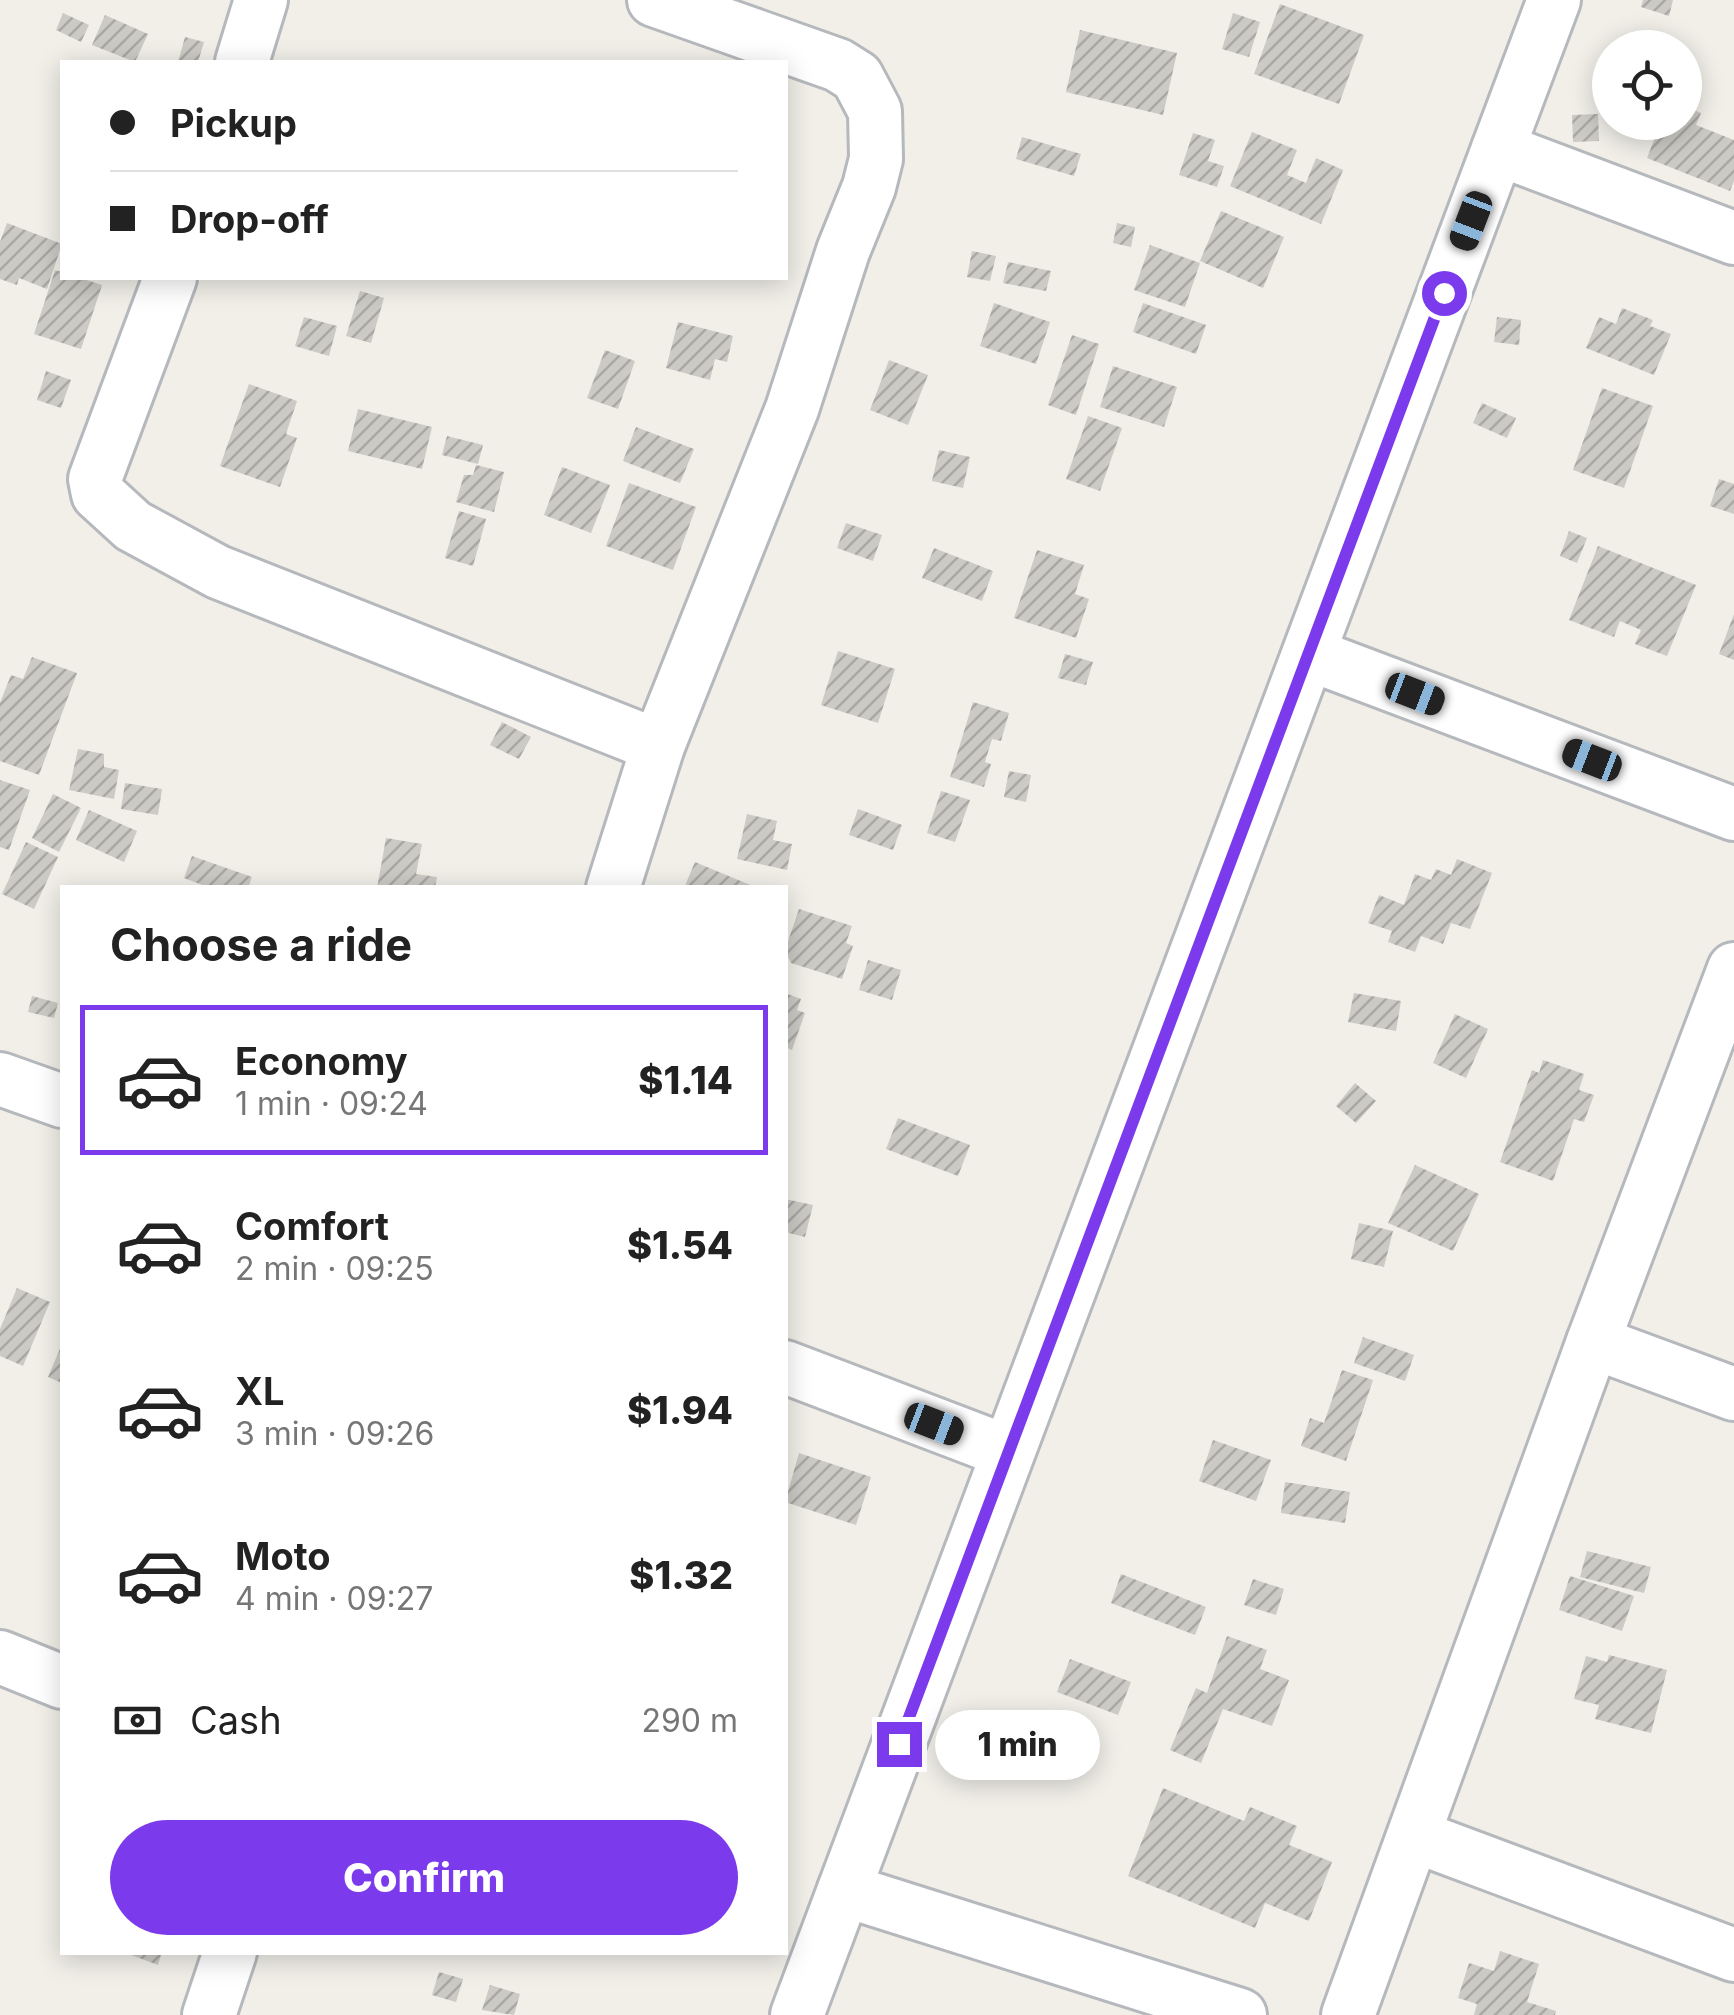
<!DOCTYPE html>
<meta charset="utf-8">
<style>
body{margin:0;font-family:Inter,sans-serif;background:#f2f2f2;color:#222;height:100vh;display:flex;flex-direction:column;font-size:38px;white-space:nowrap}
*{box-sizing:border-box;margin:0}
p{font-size:32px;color:#767676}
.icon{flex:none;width:55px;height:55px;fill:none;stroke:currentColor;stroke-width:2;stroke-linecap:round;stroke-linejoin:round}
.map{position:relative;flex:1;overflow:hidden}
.panel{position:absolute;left:60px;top:885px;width:728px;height:1070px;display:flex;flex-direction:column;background:#fff;border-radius:0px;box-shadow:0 5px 25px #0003}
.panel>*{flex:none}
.hud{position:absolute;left:60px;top:60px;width:728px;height:220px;border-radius:0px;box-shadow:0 5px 25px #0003;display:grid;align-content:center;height:220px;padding:0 50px;background:#fff}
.fabs{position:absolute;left:1592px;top:30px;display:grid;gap:20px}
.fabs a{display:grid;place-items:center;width:110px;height:110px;border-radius:50%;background:#fff;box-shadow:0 5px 25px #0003;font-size:50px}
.end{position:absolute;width:45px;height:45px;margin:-22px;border:12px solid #7c3aed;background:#fff;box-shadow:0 0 0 5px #fff}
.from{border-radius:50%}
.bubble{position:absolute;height:70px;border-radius:35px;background:#fff;box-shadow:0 5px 25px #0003;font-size:32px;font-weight:800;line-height:70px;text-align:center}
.car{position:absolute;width:30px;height:60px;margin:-30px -15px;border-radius:12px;box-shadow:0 0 8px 2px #0007;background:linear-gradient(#222 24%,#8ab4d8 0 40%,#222 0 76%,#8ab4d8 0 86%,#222 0)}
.hud b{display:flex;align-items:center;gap:35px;height:95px;font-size:38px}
.hud b+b{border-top:2px solid #e0e0e0}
.hud i{width:25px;height:25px;background:#222}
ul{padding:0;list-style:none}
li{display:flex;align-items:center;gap:30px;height:150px;margin:0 20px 15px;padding:0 30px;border:5px solid transparent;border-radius:0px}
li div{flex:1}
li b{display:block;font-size:38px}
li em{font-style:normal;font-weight:800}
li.current{border-color:#7c3aed}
li>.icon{width:90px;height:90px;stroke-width:1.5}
h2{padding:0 50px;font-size:45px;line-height:120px}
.pay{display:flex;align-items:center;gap:25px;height:110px;padding:0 50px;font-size:38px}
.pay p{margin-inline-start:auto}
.primary-button{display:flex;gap:20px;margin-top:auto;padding:20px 50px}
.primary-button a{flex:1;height:115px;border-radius:60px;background:#7c3aed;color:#fff;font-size:40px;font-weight:800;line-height:115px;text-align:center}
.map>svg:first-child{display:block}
.building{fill:url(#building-hatch)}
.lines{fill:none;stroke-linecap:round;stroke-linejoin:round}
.minor-casing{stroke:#b5b8bc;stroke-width:58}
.minor{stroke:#fff;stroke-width:52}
.route{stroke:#7c3aed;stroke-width:12}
</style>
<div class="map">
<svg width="1734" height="2015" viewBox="0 0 1734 2015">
<defs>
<pattern id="building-hatch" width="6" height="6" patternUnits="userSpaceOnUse" patternTransform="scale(2.5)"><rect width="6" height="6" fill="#cccac5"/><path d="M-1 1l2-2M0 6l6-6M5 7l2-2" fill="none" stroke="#a9a8a4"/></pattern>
</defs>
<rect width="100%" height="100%" fill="#f1efe8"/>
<g class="building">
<path d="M1643 0H1673L1669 16 1641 7Z"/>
<path d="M1280 4 1364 35 1339 104 1254 74Z"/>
<path d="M63 13 89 25 81 42 56 30Z"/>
<path d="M1233 13 1260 22 1249 57 1222 49Z"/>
<path d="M105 15 148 34 135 62 92 45Z"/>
<path d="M1080 30 1177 53 1163 115 1066 92Z"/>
<path d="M185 37 204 42 198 62H178Z"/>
<path d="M1685 106 1701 113 1696 125 1734 140V181L1730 191 1647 158 1661 122H1685Z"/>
<path d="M1598 114 1599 141 1573 142 1572 115Z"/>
<path d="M1252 132 1297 150 1287 175 1306 183 1316 158 1343 170 1321 224 1230 186Z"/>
<path d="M1193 133 1215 140 1208 161 1224 166 1217 187 1179 175Z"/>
<path d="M1022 137 1081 154 1074 176 1016 159Z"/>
<path d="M1221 211 1284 237 1263 288 1200 261Z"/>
<path d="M7 223 62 244 47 289 19 278 17 285 0 279V242Z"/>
<path d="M1117 223 1135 227 1131 247 1113 243Z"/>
<path d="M1150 245 1200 263 1185 307 1134 290Z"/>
<path d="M972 251 996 256 990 281 967 277Z"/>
<path d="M1008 262 1051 271 1046 291 1003 283Z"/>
<path d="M55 270 62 272V278H80L102 285 81 349 34 334Z"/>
<path d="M360 291 384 298 371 343 346 336Z"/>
<path d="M994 303 1050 322 1036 364 980 346Z"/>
<path d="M1143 303 1206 325 1196 354 1133 332Z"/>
<path d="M1622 308 1653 320 1650 326 1671 334 1654 375 1586 348 1599 317 1616 324Z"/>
<path d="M304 317 337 326 329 356 295 346Z"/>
<path d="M1497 317 1521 320 1519 345 1494 342Z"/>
<path d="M678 322 733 336 727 362 715 359 710 380 666 368Z"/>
<path d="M1072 335 1099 344 1076 415 1048 405Z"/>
<path d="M605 350 635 361 618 409 587 398Z"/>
<path d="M889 360 928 375 908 425 870 410Z"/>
<path d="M1113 366 1177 387 1164 427 1100 407Z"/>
<path d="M46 371 71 380 61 408 37 400Z"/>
<path d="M249 384 297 401 286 434 297 438 280 487 220 466Z"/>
<path d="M1602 388 1653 406 1624 488 1573 470Z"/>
<path d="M1482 403 1516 418 1507 438 1473 423Z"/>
<path d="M358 409 432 427 422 469 348 451Z"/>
<path d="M1088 416 1122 428 1100 491 1066 479Z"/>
<path d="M636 427 694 449 680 483 623 461Z"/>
<path d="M447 436 483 445 478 464 442 455Z"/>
<path d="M939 450 970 457 963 488 932 481Z"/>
<path d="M476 465 504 472 494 512 456 502 464 475H473Z"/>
<path d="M562 467 610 485 591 533 544 515Z"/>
<path d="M1719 479 1734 484V514L1710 506Z"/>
<path d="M629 483 696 507 673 570 606 546Z"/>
<path d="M459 511 486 519 473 566 445 558Z"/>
<path d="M846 523 882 535 873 561 837 548Z"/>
<path d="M1569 531 1587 538 1577 563 1560 556Z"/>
<path d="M1598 546 1696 585 1667 656 1635 644 1641 630 1620 621 1614 637 1569 620Z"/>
<path d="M934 548 993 571 982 601 922 578Z"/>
<path d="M1037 550 1084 565 1075 594 1089 599 1076 638 1014 618Z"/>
<path d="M1734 614V660L1719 654Z"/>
<path d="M838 651 895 669 878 723 821 705Z"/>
<path d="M1065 654 1093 662 1086 685 1058 678Z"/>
<path d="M32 657 77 673 39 775 0 761V703L11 675 23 679Z"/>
<path d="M973 702 1009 713 1001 741 992 739 985 762 991 764 984 787 950 777Z"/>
<path d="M502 722 531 737 519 759 490 745Z"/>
<path d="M78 749 104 754V767L119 770 114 799 69 790Z"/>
<path d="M1009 771 1031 775 1026 802 1004 797Z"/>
<path d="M0 780 30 790 9 850 0 847Z"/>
<path d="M125 783 162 789 158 815 121 809Z"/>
<path d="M941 791 970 800 955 842 927 833Z"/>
<path d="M53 794 81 808 59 852 32 838Z"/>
<path d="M858 809 902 825 893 850 849 835Z"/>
<path d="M89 810 137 831 124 862 76 840Z"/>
<path d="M747 814 777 821 773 840 792 844 787 870 737 859Z"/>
<path d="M386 838 422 844 416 874 437 877 435 888H377Z"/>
<path d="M26 842 58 857 34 909 2 894Z"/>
<path d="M192 856 252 877 248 888H210L184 878Z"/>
<path d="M1457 859 1492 873 1470 929 1451 923 1443 944 1421 936 1415 952 1388 942 1392 931 1368 923 1379 895 1404 905 1415 874 1431 880 1436 869 1451 875Z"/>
<path d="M695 862 755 887V888H684Z"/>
<path d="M799 909 852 926 846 943 853 946 842 979 791 963 785 950Z"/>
<path d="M868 960 901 970 892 1000 859 990Z"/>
<path d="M785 993 801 999 797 1010 805 1013 792 1050 785 1047Z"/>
<path d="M1354 993 1401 1001 1396 1031 1348 1022Z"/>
<path d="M32 996 58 1003 54 1018 28 1012Z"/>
<path d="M1455 1014 1488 1029 1466 1078 1433 1063Z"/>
<path d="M1543 1060 1584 1074 1579 1090 1594 1095 1584 1122 1574 1119 1553 1181 1500 1162 1532 1070 1539 1073Z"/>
<path d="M1355 1083 1376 1101 1356 1123 1336 1106Z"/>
<path d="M898 1118 970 1145 958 1176 886 1149Z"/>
<path d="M1415 1165 1479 1194 1453 1251 1388 1223Z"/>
<path d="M785 1199 813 1205 805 1237 785 1232Z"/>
<path d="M1359 1223 1393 1231 1384 1267 1351 1259Z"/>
<path d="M17 1288 50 1302 23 1366 0 1356V1329Z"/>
<path d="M1363 1337 1414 1355 1405 1381 1354 1363Z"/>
<path d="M62 1344V1383L48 1377Z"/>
<path d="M1342 1370 1373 1380 1346 1461 1301 1446 1310 1418 1324 1423Z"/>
<path d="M1213 1440 1271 1460 1256 1501 1199 1481Z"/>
<path d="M799 1453 871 1477 856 1525 785 1502Z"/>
<path d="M1285 1482 1350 1492 1345 1523 1281 1513Z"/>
<path d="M1587 1551 1651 1567 1644 1593 1580 1577Z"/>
<path d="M1121 1574 1206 1607 1195 1635 1111 1603Z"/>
<path d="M1570 1576 1634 1596 1622 1631 1559 1610Z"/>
<path d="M1253 1579 1284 1589 1276 1615 1244 1605Z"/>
<path d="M1227 1636 1267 1650 1260 1669 1289 1680 1272 1726 1223 1709 1201 1763 1170 1750 1196 1688 1207 1693Z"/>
<path d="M1609 1655 1667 1670 1651 1733 1595 1719 1599 1705 1574 1699 1586 1656 1607 1662Z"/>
<path d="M1070 1659 1131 1682 1118 1715 1057 1692Z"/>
<path d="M1163 1788 1244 1821 1250 1807 1297 1826 1289 1845 1332 1862 1309 1921 1265 1903 1255 1928 1128 1876Z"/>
<path d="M1500 1951 1539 1964 1527 2002 1556 2011 1555 2015H1474L1477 2004 1458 1998 1469 1963 1494 1971Z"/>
<path d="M123 1952H162L158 1965Z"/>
<path d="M439 1972 463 1979 456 2002 432 1995Z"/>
<path d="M490 1985 520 1994 514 2015 482 2010Z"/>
</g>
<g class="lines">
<defs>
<g id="minor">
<path d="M242 62 261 0"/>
<path d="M1498 149 1734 238"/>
<path d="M170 278 95 479 98 494 133 526 218 572 658 746"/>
<path d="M1309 654 1734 814"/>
<path d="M613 888 658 746 792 409 843 251 869 187 876 159 875 111 857 77 838 65 654 0"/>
<path d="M0 1079 62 1101"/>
<path d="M1593 1342 1734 1394"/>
<path d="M785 1367 1008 1452"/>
<path d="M0 1657 62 1682"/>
<path d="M1415 1836 1734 1955"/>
<path d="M844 1890 1240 2015"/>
<path d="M209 2015 230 1952"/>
<path d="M797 2015 1554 0"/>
<path d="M1348 2015 1593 1342 1734 969"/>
</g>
</defs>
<use href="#minor" class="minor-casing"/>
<use href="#minor" class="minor"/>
</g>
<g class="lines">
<path class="route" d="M899 1744 1444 293"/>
</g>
</svg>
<div class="fabs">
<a><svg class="icon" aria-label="locate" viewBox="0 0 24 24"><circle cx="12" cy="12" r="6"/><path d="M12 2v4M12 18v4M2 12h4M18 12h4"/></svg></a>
</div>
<i class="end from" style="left:1444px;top:293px"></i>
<i class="end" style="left:899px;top:1744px"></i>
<div class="bubble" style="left:935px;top:1710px;width:165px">1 min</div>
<i class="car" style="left:1471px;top:221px;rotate:201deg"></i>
<i class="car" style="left:1415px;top:694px;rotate:111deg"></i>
<i class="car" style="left:1592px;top:760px;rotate:291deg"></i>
<i class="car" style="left:934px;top:1424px;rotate:111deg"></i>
<div class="hud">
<b><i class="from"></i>Pickup</b>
<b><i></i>Drop-off</b>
</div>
<section class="panel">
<h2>Choose a ride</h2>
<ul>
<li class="current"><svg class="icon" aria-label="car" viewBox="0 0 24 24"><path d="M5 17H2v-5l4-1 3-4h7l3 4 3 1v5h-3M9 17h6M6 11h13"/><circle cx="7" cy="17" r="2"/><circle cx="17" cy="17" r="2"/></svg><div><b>Economy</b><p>1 min · 09:24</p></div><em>$1.14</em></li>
<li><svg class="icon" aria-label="car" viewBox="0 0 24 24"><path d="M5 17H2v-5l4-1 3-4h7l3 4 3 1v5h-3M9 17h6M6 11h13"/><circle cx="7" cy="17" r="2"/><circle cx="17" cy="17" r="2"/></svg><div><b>Comfort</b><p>2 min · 09:25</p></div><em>$1.54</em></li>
<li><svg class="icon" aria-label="car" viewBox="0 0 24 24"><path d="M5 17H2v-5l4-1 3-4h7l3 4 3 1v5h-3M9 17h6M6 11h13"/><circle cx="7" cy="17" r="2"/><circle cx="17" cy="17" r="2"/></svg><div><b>XL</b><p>3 min · 09:26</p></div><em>$1.94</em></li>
<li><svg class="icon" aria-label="car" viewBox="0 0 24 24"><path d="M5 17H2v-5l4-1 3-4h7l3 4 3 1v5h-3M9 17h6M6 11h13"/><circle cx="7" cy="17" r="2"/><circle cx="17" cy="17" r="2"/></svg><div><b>Moto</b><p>4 min · 09:27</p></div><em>$1.32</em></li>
</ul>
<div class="pay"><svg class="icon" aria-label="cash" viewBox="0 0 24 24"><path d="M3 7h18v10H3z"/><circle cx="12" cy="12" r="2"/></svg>Cash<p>290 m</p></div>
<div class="primary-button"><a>Confirm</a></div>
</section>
</div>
